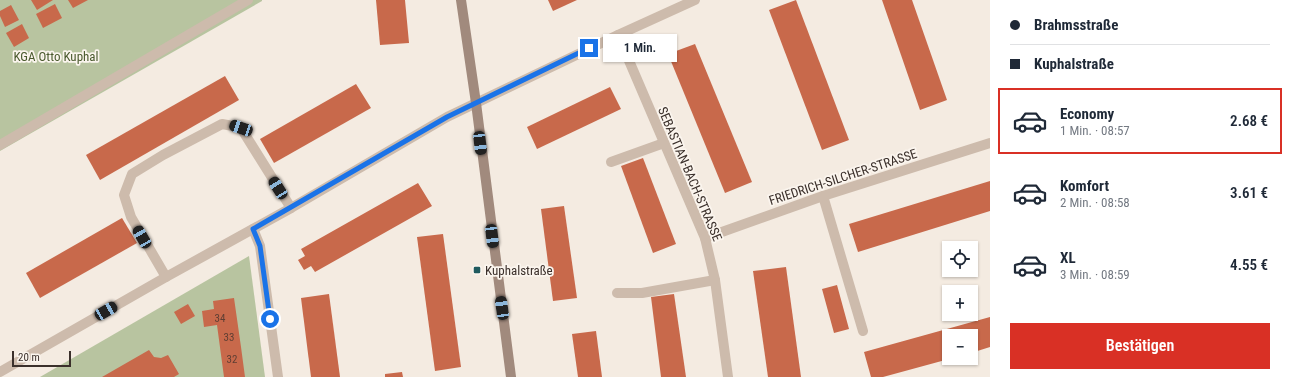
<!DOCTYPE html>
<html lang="de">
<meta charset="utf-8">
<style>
body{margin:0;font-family:"Roboto Condensed",sans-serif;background:#f2f2f3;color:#1f2937;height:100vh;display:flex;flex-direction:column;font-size:15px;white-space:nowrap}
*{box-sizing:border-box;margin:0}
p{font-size:13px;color:#747a83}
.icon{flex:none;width:22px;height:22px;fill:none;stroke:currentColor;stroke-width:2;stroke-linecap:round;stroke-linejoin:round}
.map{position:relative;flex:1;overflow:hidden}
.drawer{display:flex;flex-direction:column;background:#fff;width:300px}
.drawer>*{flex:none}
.top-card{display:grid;align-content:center;height:88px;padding:0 20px;background:#fff}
.buttons{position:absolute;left:942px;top:241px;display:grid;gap:8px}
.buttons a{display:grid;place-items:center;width:36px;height:36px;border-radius:0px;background:#fff;box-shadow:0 1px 3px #0004;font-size:20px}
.scale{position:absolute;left:12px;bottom:10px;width:59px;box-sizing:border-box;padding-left:4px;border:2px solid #3b302b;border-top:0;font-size:11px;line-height:14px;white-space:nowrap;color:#3b302b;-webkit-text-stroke:3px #fbf5ee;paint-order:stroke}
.end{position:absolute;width:18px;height:18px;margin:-9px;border:5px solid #1a73e8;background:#fff;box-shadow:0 0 0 2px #fff}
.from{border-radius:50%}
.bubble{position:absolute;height:28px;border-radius:0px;background:#fff;box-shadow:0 1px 3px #0004;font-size:13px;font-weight:600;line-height:28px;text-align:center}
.car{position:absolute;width:12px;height:24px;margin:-12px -6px;border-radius:5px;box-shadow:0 0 3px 1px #0007;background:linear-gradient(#222 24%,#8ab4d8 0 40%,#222 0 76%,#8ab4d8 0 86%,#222 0)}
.top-card b{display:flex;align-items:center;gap:14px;height:38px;font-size:15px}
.top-card b+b{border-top:1px solid #e0e1e3}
.top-card i{width:10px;height:10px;background:#1f2937}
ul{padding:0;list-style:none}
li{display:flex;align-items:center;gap:12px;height:66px;margin:0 8px 6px;padding:0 12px;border:2px solid transparent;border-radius:0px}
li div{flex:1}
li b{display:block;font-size:15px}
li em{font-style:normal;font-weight:600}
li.on{border-color:#d93025}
li>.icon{width:36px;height:36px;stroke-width:1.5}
.cta{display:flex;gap:8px;margin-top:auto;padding:8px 20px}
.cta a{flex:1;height:46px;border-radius:0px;background:#d93025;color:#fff;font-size:16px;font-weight:600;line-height:46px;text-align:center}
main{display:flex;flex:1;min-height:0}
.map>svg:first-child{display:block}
.green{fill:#b8c4a0}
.building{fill:#c8694b}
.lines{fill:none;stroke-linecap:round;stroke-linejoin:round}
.lane{stroke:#cdbbac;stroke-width:10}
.street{stroke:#cdbbac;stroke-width:10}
.secondary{stroke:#a18a7d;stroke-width:10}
.route{stroke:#1a73e8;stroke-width:5}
.poi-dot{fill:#1f5a5e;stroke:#fbf5ee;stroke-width:1.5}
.labels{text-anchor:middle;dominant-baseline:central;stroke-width:3.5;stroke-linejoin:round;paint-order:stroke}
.number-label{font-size:11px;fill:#5e3e33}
.park-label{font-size:13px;fill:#4a5a2e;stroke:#fbf5ee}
.street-label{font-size:13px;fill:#3b302b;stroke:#fbf5ee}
.poi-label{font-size:13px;fill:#3b302b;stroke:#fbf5ee;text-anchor:start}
</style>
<main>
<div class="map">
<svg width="990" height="377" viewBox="0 0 990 377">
<rect width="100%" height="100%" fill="#f4ebe1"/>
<g class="green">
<path d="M0 0H262V1L0 151Z"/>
<path d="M249 256 265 377H40Z"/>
</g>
<g class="building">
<path d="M31 0H53L37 10Z"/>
<path d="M68 0H88L73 8Z"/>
<path d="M376 0H405L409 43 380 45Z"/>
<path d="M548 0H577L553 11Z"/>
<path d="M796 0 849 140 822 150 769 10Z"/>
<path d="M882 0H912L947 100 920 110Z"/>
<path d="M55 4 62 18 43 28 36 14Z"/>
<path d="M11 5 19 20 5 27 0 16V11Z"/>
<path d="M22 24 29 38 14 47 6 33Z"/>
<path d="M695 44 752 182 725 193 668 54Z"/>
<path d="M225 76 239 100 100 180 86 155Z"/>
<path d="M356 84 371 108 274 163 260 139Z"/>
<path d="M610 87 621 109 537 149 527 127Z"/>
<path d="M643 158 676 244 653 253 621 166Z"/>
<path d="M990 181V211L858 252 849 224Z"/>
<path d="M418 183 432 206 315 272 311 266 304 270 298 260 305 256 301 249Z"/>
<path d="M564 206 577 298 553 301 541 209Z"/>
<path d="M122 218 137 243 40 298 26 273Z"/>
<path d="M443 234 461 367 435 371 417 237Z"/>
<path d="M786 267 801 377H768L753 271Z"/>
<path d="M837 285 849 329 834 333 822 289Z"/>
<path d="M329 294 340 377H311L301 298Z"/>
<path d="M674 294 686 377H661L651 297Z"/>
<path d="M234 298 241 347 245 377H224L217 325 204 327 202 311 214 309 213 301Z"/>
<path d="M188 304 195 316 181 324 174 312Z"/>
<path d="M990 317V347L971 353V336H949V359L883 377H871L864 352Z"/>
<path d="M596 331 602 377H578L572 334Z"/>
<path d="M149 350 154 357 161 358 168 355 179 374 174 377H102Z"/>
<path d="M402 372 403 377H385V374Z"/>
</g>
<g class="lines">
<g class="lane">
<path d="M0 145 248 0"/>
<path d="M611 162 664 143"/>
<path d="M823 196 863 331"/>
<path d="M166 277 131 217 124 195 132 174 163 155 222 124 233 126 241 128 291 208"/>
<path d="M617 293H642L715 280"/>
</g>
<g class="street">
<path d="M618 35 705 238 715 280 728 377"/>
<path d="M253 229 260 246 278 377"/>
<path d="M705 238 823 196 990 143"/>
<path d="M0 372 166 277 291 208 447 117 618 35 695 0"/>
</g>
<path class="secondary" d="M461 0 476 103 511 377"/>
</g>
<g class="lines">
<path class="route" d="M270 319 260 246 253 229 447 117 589 48"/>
</g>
<rect class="poi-dot" x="473" y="266" width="8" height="8" rx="2"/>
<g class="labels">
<g class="number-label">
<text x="220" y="318">34</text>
<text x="229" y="337">33</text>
<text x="232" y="359">32</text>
</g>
<g class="park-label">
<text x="56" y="56">KGA Otto Kuphal</text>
</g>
<g class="street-label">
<text transform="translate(690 174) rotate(67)">SEBASTIAN-BACH-STRASSE</text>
<text transform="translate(843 177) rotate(-18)">FRIEDRICH-SILCHER-STRASSE</text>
</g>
<g class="poi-label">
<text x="485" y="270">Kuphalstraße</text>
</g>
</g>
</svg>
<div class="buttons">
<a><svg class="icon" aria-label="locate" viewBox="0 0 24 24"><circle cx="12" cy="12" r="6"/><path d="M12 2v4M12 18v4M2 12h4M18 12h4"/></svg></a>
<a>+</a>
<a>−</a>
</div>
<div class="scale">20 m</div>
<i class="end from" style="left:270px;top:319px"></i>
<i class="end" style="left:589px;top:48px"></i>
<div class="bubble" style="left:603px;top:34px;width:74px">1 Min.</div>
<i class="car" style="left:241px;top:128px;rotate:289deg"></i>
<i class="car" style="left:480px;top:143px;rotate:173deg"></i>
<i class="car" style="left:278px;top:188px;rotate:328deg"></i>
<i class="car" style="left:492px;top:236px;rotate:173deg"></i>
<i class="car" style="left:142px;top:237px;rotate:330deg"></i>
<i class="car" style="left:502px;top:308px;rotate:352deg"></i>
<i class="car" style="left:106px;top:311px;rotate:60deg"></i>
</div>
<section class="drawer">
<div class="top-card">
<b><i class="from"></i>Brahmsstraße</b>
<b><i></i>Kuphalstraße</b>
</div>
<ul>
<li class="on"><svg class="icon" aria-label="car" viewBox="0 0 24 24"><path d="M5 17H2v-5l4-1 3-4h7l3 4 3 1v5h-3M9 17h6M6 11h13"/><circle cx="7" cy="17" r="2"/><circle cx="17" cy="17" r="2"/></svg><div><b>Economy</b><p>1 Min. · 08:57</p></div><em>2.68 €</em></li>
<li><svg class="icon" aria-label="car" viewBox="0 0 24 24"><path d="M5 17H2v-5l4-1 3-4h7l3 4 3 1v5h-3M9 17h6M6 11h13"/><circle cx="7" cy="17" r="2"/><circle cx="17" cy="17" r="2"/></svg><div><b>Komfort</b><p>2 Min. · 08:58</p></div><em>3.61 €</em></li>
<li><svg class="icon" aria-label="car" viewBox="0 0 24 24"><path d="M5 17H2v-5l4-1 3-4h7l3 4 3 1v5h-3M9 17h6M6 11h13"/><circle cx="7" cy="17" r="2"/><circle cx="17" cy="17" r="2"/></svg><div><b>XL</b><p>3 Min. · 08:59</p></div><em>4.55 €</em></li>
</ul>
<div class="cta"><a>Bestätigen</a></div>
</section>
</main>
